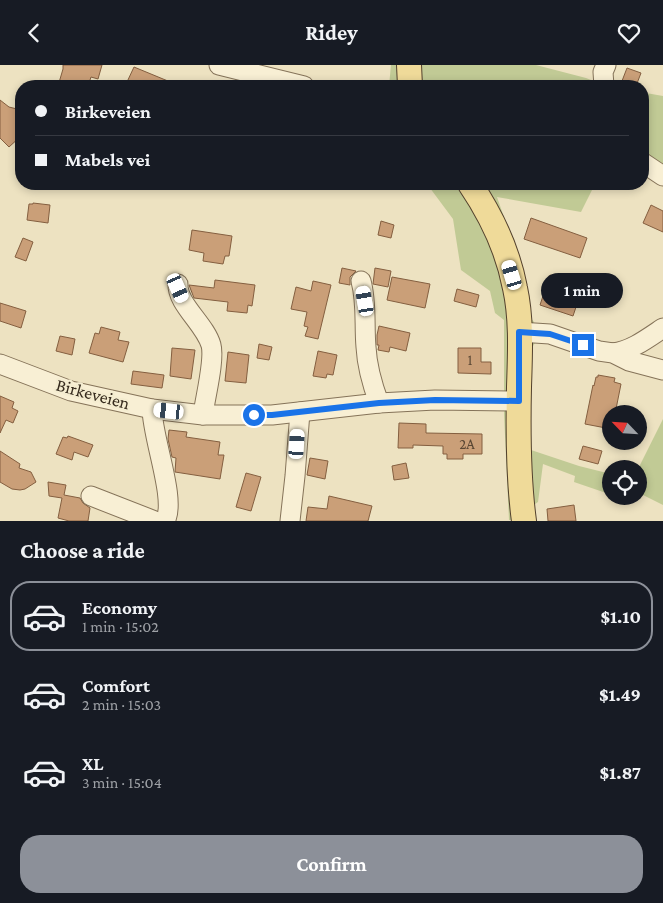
<!DOCTYPE html>
<meta charset="utf-8">
<style>
body{margin:0;font-family:"Crimson Pro",serif;background:#20242c;color:#f1f3f6;height:100vh;display:flex;flex-direction:column;font-size:19px;white-space:nowrap}
*{box-sizing:border-box;margin:0}
p{font-size:16px;color:#9ea1a6}
.icon{flex:none;width:28px;height:28px;fill:none;stroke:currentColor;stroke-width:2;stroke-linecap:round;stroke-linejoin:round}
.map{position:relative;height:456px;overflow:hidden}
.panel{display:flex;flex-direction:column;background:#171b24;flex:1}
.panel>*{flex:none}
.top-card{position:absolute;left:15px;top:15px;width:634px;height:110px;border-radius:20px;box-shadow:0 2px 8px #0003;display:grid;align-content:center;height:110px;padding:0 20px;background:#171b24}
.needle{width:32px;rotate:295deg}
.tools{position:absolute;left:602px;top:340px;display:grid;gap:10px}
.tools a{display:grid;place-items:center;width:45px;height:45px;border-radius:50%;background:#171b24;box-shadow:0 2px 8px #0003;font-size:25px}
.end{position:absolute;width:22px;height:22px;margin:-11px;border:6px solid #1a73e8;background:#fff;box-shadow:0 0 0 2px #fff}
.from{border-radius:50%}
.bubble{position:absolute;height:35px;border-radius:18px;background:#171b24;box-shadow:0 2px 8px #0003;font-size:16px;font-weight:700;line-height:35px;text-align:center}
.car{position:absolute;width:15px;height:30px;margin:-15px -8px;border-radius:6px;box-shadow:0 0 4px 1px #0007;background:linear-gradient(#fff 24%,#345 0 40%,#fff 0 76%,#345 0 86%,#fff 0)}
.top-card b{display:flex;align-items:center;gap:18px;height:48px;font-size:19px}
.top-card b+b{border-top:1px solid #363941}
.top-card i{width:12px;height:12px;background:#f1f3f6}
ul{padding:0;list-style:none}
li{display:flex;align-items:center;gap:15px;height:70px;margin:0 10px 8px;padding:0 10px;border:2px solid transparent;border-radius:20px}
li div{flex:1}
li b{display:block;font-size:19px}
li em{font-style:normal;font-weight:700}
li.selected{border-color:#8c9099}
li>.icon{width:45px;height:45px;stroke-width:1.5}
h2{padding:0 20px;font-size:22px;line-height:60px}
.button{display:flex;gap:10px;margin-top:auto;padding:10px 20px}
.button a{flex:1;height:58px;border-radius:20px;background:#8c9099;color:#fff;font-size:20px;font-weight:700;line-height:58px;text-align:center}
header{display:flex;justify-content:space-between;align-items:center;height:65px;padding:0 20px;background:#171b24;font-size:22px;font-weight:700}
.map>svg:first-child{display:block}
.green{fill:#c1ca95}
.building{fill:#ca9f78;stroke:#845f40}
.lines{fill:none;stroke-linecap:round;stroke-linejoin:round}
.minor-casing{stroke:#857359;stroke-width:21}
.major-casing{stroke:#53412d;stroke-width:26}
.minor{stroke:#f8efd4;stroke-width:19}
.major{stroke:#efda99;stroke-width:24}
.route{stroke:#1a73e8;stroke-width:6}
.labels{text-anchor:middle;dominant-baseline:central;stroke-width:4.5;stroke-linejoin:round;paint-order:stroke}
.number-label{font-size:15px;fill:#5a4734}
.street-label{font-size:18px;fill:#352a1d;stroke:#f4ecd0}
</style>
<header><svg class="icon" aria-label="back" viewBox="0 0 24 24"><path d="M15 5l-7 7 7 7"/></svg>Ridey<svg class="icon" aria-label="heart" viewBox="0 0 24 24"><path d="M12 20l-8-8c-3-5 5-10 8-4 3-6 11-1 8 4z"/></svg></header>
<div class="map">
<svg width="663" height="456" viewBox="0 0 663 456">
<rect width="100%" height="100%" fill="#ede2c1"/>
<g class="green">
<path d="M391 0H536L586 13 606 21H517L509 18 507 21H389Z"/>
<path d="M646 28 663 31V107L643 105 642 29Z"/>
<path d="M427 119H597L592 125 581 147 497 132 515 184 528 250 534 257 537 275 531 284V385L579 401 611 409V429H609L574 417 575 411 543 399 538 437 531 442 533 455H509L504 349V255L495 248 490 226 461 205 453 154Z"/>
<path d="M663 354V440L639 428 638 404Z"/>
</g>
<g class="building">
<path d="M63 0H102L98 14 91 12 88 21H58L63 4Z"/>
<path d="M134 2 180 21H137L127 17Z"/>
<path d="M627 3 641 8 636 21H622L624 17 622 16Z"/>
<path d="M0 35 9 42 21 45V71L9 82 0 73Z"/>
<path d="M33 138 50 140 48 158 27 155 29 139H33Z"/>
<path d="M651 140 663 146V167L643 158Z"/>
<path d="M531 153 587 173 580 193 524 174Z"/>
<path d="M381 156 394 160 391 173 378 170Z"/>
<path d="M192 165 232 171 229 191H225L223 199 203 196 204 188 189 185Z"/>
<path d="M23 173 33 177 26 196 15 192Z"/>
<path d="M342 203 356 206 350 212V220L339 218Z"/>
<path d="M375 203 391 206 388 222 373 219Z"/>
<path d="M550 210 579 219 577 225 581 227 573 251 540 240Z"/>
<path d="M392 212 430 219 425 243 387 235Z"/>
<path d="M215 215 255 220 252 241 248 240 247 248 227 246 228 237 194 233 189 220 214 223Z"/>
<path d="M313 216 331 220 318 274 305 271 308 262 304 261 307 247 291 244 296 222 311 226Z"/>
<path d="M457 224 479 230 476 242 454 236Z"/>
<path d="M0 238 26 246 21 263 0 256Z"/>
<path d="M379 261 410 268 406 286 390 282 389 287 378 285 379 280H377V270Z"/>
<path d="M101 262 120 267 118 275 129 277 123 297 89 288 95 268 99 269Z"/>
<path d="M60 271 75 274 72 290 56 286Z"/>
<path d="M259 279 272 282 269 295 257 293Z"/>
<path d="M172 283 195 285 191 314 170 311Z"/>
<path d="M458 283H481V297H491V309L458 308Z"/>
<path d="M318 286 337 290 333 310 327 309 326 313 313 311Z"/>
<path d="M228 287 249 290 246 318 225 316Z"/>
<path d="M133 306 164 310 162 323 131 319Z"/>
<path d="M598 310 615 313 614 317 621 319 615 349H611V362L607 361 606 363 585 359 593 320 594 321 596 312H598Z"/>
<path d="M0 331 14 337 12 343 18 346 13 358 6 355 0 368Z"/>
<path d="M399 358 426 359V368L482 369V389H463V394H447V389H443V381L413 380V383H398Z"/>
<path d="M169 365 187 367 186 372 220 377 218 390H224L220 414 175 407 176 393 172 392 168 374Z"/>
<path d="M68 371 93 380 88 392 74 387 72 395 56 389 63 372 67 373Z"/>
<path d="M583 381 602 386 598 399 579 394Z"/>
<path d="M0 386 20 399 19 403 31 407 36 417 25 424 20 425 12 424 0 417Z"/>
<path d="M310 393 328 396 325 414 307 410Z"/>
<path d="M406 398 409 413 394 415 392 401Z"/>
<path d="M246 408 261 412 251 446 236 442Z"/>
<path d="M48 417 66 420 64 430 80 433 83 438 90 443 88 456H69L58 453 62 433 49 431Z"/>
<path d="M329 431 372 441 368 456H306L308 442 327 444Z"/>
<path d="M574 440 576 456H548L547 444Z"/>
</g>
<g class="lines">
<defs>
<g id="minor">
<path d="M219 0 304 21"/>
<path d="M604 21 603 7 606 0"/>
<path d="M642 97 663 111"/>
<path d="M361 216C367 238 364 260 366 282 367 302 372 319 379 338"/>
<path d="M178 219C177 239 205 259 211 280 215 295 205 333 203 350"/>
<path d="M519 267 550 269 599 286 613 288 629 296 663 305"/>
<path d="M613 288C631 286 648 273 663 263"/>
<path d="M0 299 71 326 152 344 203 350H272L379 338 435 335 519 336"/>
<path d="M152 344C152 372 177 436 165 456"/>
<path d="M91 431 155 456"/>
<path d="M290 456 295 411 300 347"/>
</g>
<g id="major">
<path d="M409 0 410 21"/>
<path d="M470 119C491 150 508 186 515 223 522 255 520 290 519 322 518 366 518 412 524 456"/>
</g>
</defs>
<use href="#minor" class="minor-casing"/>
<use href="#major" class="major-casing"/>
<use href="#minor" class="minor"/>
<use href="#major" class="major"/>
</g>
<g class="lines">
<path class="route" d="M254 350H272L379 338 435 335 519 336V267L550 269 583 280"/>
</g>
<g class="labels">
<g class="number-label">
<text x="470" y="295">1</text>
<text x="467" y="379">2A</text>
</g>
<g class="street-label">
<text transform="translate(93 329) rotate(15)">Birkeveien</text>
</g>
</g>
</svg>
<div class="tools">
<a><svg class="needle" viewBox="-14 -14 28 28"><path d="M0-13l5 13h-10z" fill="#e53935"/><path d="M0 13l5-13h-10z" fill="#9ea1a6"/></svg></a>
<a><svg class="icon" aria-label="locate" viewBox="0 0 24 24"><circle cx="12" cy="12" r="6"/><path d="M12 2v4M12 18v4M2 12h4M18 12h4"/></svg></a>
</div>
<i class="end from" style="left:254px;top:350px"></i>
<i class="end" style="left:583px;top:280px"></i>
<div class="bubble" style="left:541px;top:208px;width:82px">1 min</div>
<i class="car" style="left:512px;top:210px;rotate:343deg"></i>
<i class="car" style="left:178px;top:223px;rotate:156deg"></i>
<i class="car" style="left:365px;top:236px;rotate:350deg"></i>
<i class="car" style="left:169px;top:346px;rotate:276deg"></i>
<i class="car" style="left:297px;top:379px;rotate:4deg"></i>
<div class="top-card">
<b><i class="from"></i>Birkeveien</b>
<b><i></i>Mabels vei</b>
</div>
</div>
<section class="panel">
<h2>Choose a ride</h2>
<ul>
<li class="selected"><svg class="icon" aria-label="car" viewBox="0 0 24 24"><path d="M5 17H2v-5l4-1 3-4h7l3 4 3 1v5h-3M9 17h6M6 11h13"/><circle cx="7" cy="17" r="2"/><circle cx="17" cy="17" r="2"/></svg><div><b>Economy</b><p>1 min · 15:02</p></div><em>$1.10</em></li>
<li><svg class="icon" aria-label="car" viewBox="0 0 24 24"><path d="M5 17H2v-5l4-1 3-4h7l3 4 3 1v5h-3M9 17h6M6 11h13"/><circle cx="7" cy="17" r="2"/><circle cx="17" cy="17" r="2"/></svg><div><b>Comfort</b><p>2 min · 15:03</p></div><em>$1.49</em></li>
<li><svg class="icon" aria-label="car" viewBox="0 0 24 24"><path d="M5 17H2v-5l4-1 3-4h7l3 4 3 1v5h-3M9 17h6M6 11h13"/><circle cx="7" cy="17" r="2"/><circle cx="17" cy="17" r="2"/></svg><div><b>XL</b><p>3 min · 15:04</p></div><em>$1.87</em></li>
</ul>
<div class="button"><a>Confirm</a></div>
</section>
